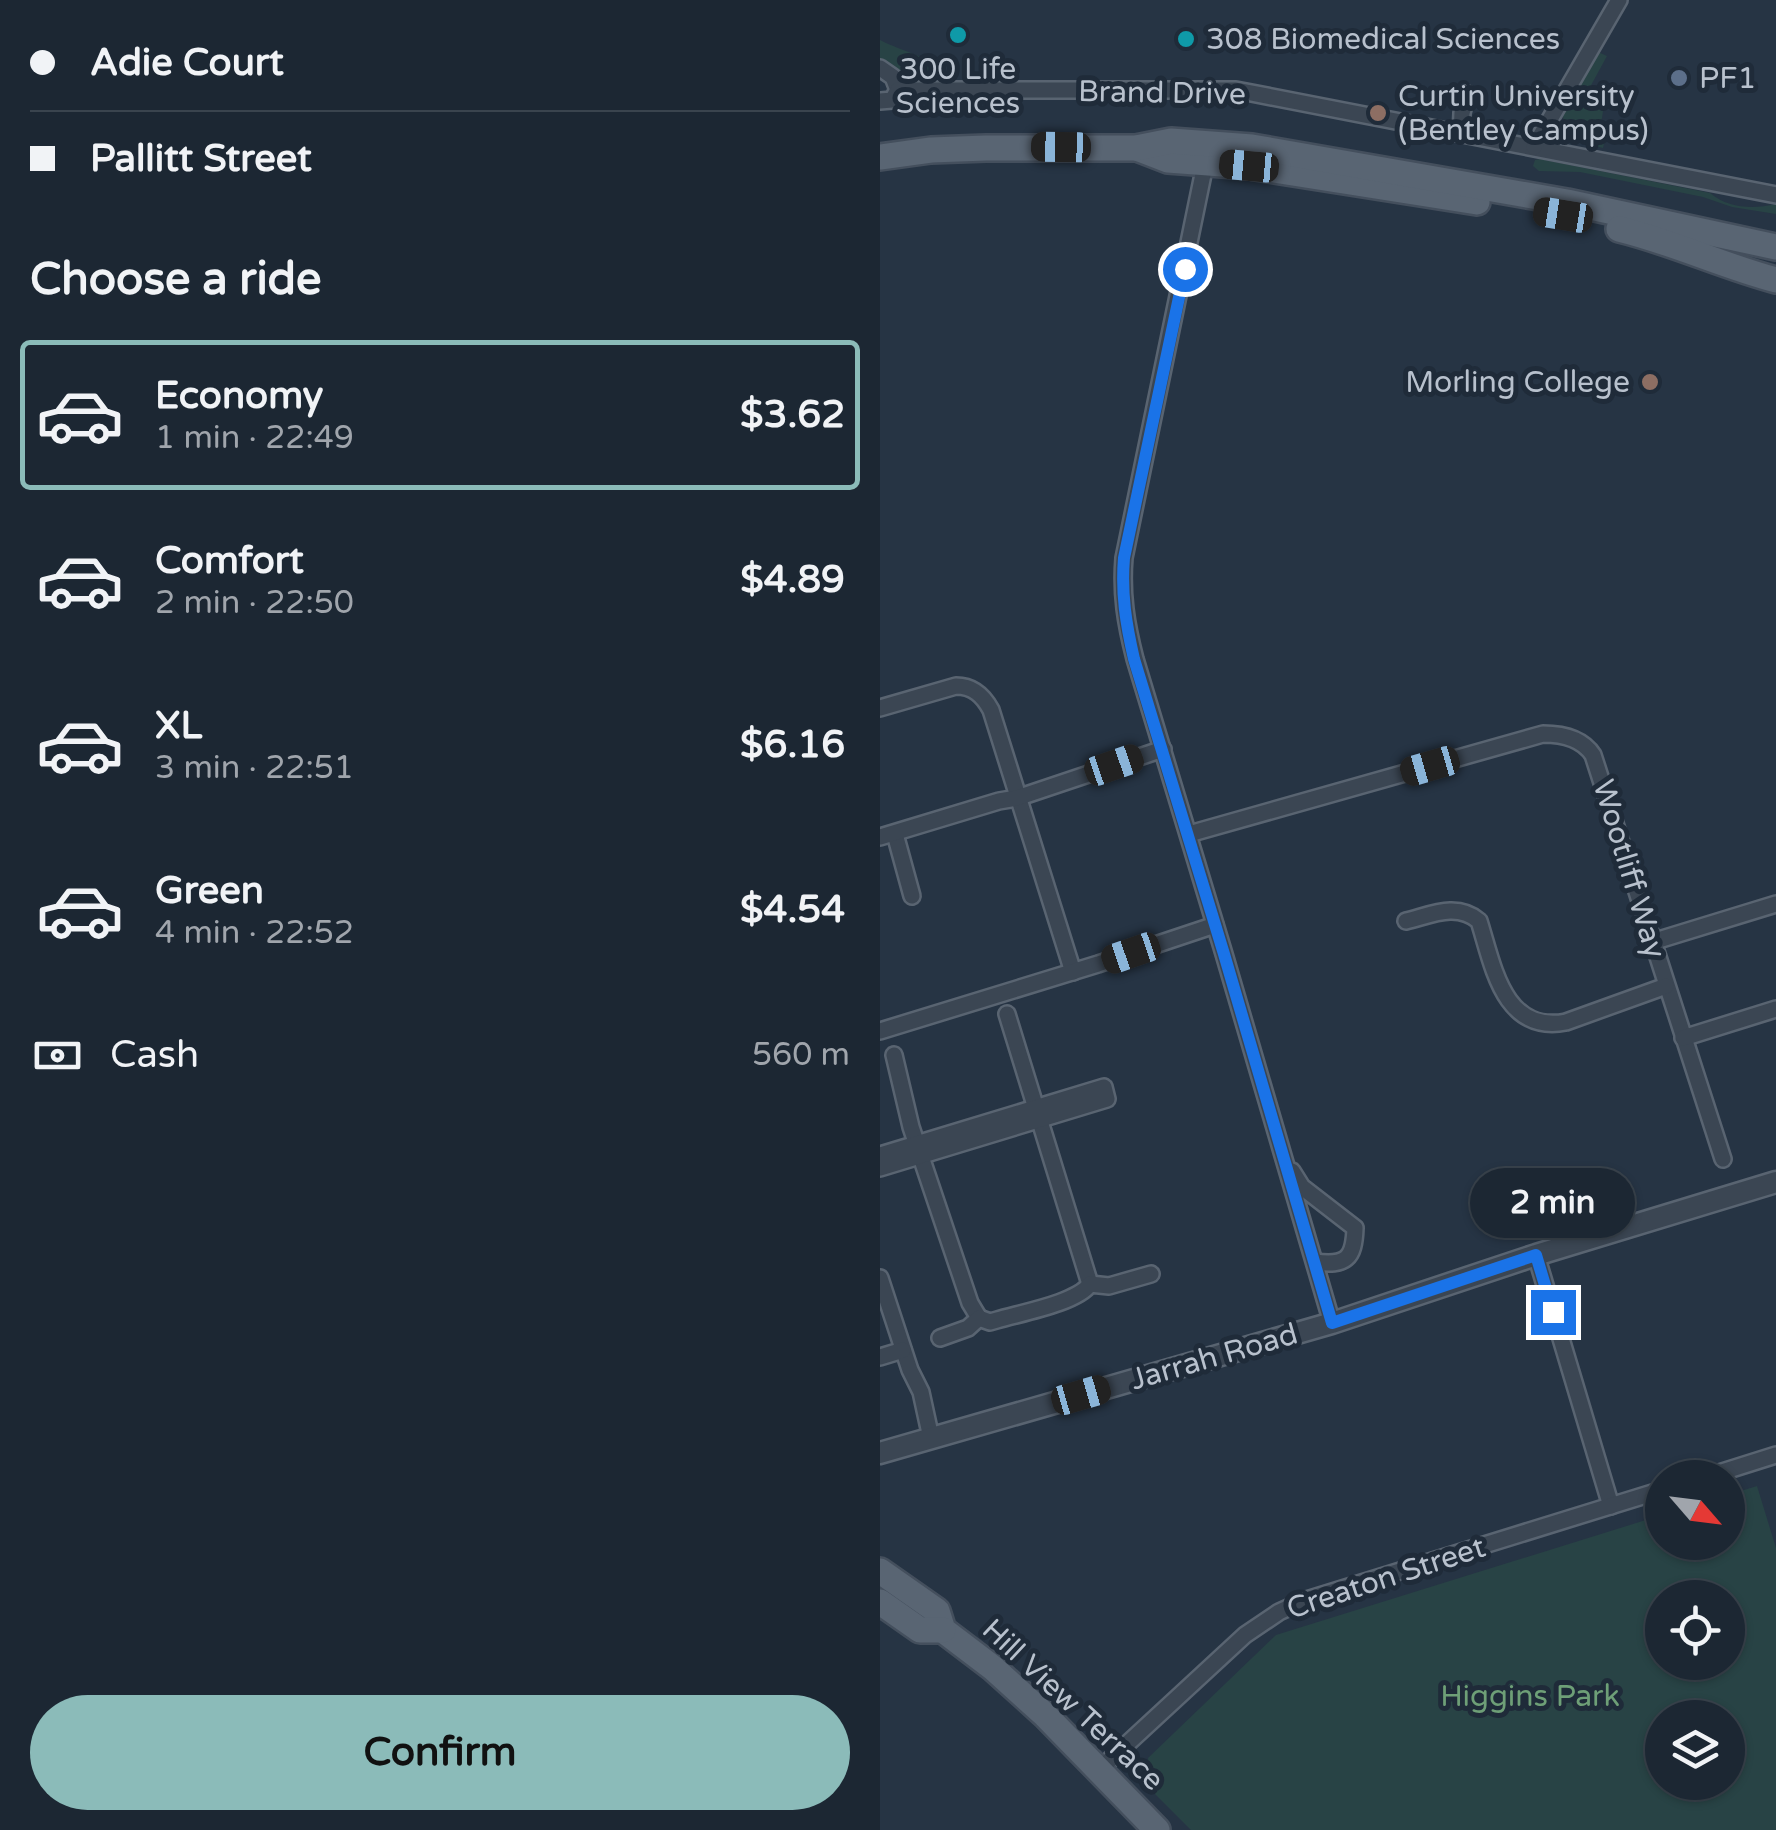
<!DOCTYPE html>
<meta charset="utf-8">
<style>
body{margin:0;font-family:"Varela Round",sans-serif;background:#29333f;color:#f1f3f6;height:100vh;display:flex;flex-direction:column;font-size:38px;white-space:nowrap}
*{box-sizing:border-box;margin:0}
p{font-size:32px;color:#a0a5ac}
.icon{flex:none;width:55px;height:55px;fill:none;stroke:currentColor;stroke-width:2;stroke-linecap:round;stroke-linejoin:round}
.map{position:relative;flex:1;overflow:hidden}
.drawer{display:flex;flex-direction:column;background:#1c2733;width:880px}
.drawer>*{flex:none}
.guide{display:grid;align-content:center;height:220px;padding:0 30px;background:#1c2733}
.needle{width:65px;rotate:118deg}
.fabs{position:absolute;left:765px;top:1460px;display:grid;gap:20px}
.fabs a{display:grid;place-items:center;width:100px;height:100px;border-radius:50%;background:#1c2733;box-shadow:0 2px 8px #0004,0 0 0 2px #3a444e;font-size:50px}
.end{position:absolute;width:45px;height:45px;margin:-22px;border:12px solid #1a73e8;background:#fff;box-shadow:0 0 0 5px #fff}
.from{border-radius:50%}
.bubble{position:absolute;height:70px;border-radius:35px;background:#1c2733;box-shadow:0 2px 8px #0004,0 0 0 2px #3a444e;font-size:32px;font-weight:800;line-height:70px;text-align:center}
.car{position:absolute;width:30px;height:60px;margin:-30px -15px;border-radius:12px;box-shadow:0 0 8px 2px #0007;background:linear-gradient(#222 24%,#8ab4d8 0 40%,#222 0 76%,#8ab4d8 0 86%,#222 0)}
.guide b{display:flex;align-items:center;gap:35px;height:95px;font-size:38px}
.guide b+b{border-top:2px solid #3a444e}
.guide i{width:25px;height:25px;background:#f1f3f6}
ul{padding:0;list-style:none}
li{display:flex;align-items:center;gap:30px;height:150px;margin:0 20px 15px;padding:0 10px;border:5px solid transparent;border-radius:10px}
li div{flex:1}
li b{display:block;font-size:38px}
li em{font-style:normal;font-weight:800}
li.on{border-color:#8bbbb9}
li>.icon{width:90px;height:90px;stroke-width:1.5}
h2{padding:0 30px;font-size:45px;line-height:120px}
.pay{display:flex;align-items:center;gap:25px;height:110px;padding:0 30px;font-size:38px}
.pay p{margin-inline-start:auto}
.action{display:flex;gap:20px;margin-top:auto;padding:20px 30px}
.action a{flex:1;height:115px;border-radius:60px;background:#8bbbb9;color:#111;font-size:40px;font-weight:800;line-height:115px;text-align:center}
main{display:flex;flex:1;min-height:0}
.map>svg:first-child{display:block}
.green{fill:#284345;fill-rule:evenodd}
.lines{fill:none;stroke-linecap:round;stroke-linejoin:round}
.minor-casing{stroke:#596471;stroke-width:20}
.tertiary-casing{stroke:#596471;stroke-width:25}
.primary-casing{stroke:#444f5d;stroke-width:30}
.minor{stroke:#3b4653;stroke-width:15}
.tertiary{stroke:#3b4653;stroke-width:20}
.primary{stroke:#596573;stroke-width:25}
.route{stroke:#1a73e8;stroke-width:12}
.culture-dot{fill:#0f9aa8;stroke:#1f2b39;stroke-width:4}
.service-dot{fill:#5c6f8a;stroke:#1f2b39;stroke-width:4}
.education-dot{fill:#8d6e63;stroke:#1f2b39;stroke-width:4}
.labels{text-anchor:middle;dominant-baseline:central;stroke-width:10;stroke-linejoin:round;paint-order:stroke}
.poi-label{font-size:30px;fill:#b8c1cd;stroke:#1f2b39;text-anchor:start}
.street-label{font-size:30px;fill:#b8c1cd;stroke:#1f2b39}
.park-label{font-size:30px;fill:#6e9f77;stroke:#1f2b39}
</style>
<main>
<section class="drawer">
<div class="guide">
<b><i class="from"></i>Adie Court</b>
<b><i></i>Pallitt Street</b>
</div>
<h2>Choose a ride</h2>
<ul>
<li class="on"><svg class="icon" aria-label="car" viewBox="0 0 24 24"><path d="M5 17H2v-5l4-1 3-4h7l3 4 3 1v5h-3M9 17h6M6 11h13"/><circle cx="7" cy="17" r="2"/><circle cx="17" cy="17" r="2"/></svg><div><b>Economy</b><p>1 min · 22:49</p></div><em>$3.62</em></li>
<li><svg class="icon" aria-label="car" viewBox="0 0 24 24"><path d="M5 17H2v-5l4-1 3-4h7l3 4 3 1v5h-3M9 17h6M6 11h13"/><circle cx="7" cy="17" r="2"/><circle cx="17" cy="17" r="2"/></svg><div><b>Comfort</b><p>2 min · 22:50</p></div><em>$4.89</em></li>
<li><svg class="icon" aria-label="car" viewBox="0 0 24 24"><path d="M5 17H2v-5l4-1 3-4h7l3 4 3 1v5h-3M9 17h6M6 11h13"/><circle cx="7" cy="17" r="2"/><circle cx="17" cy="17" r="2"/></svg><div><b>XL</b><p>3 min · 22:51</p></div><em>$6.16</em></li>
<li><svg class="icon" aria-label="car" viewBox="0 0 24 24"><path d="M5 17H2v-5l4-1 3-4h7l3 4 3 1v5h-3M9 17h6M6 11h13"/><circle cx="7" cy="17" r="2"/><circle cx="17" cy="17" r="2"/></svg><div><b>Green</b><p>4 min · 22:52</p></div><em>$4.54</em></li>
</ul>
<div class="pay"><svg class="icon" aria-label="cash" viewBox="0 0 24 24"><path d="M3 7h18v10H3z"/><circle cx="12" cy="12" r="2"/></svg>Cash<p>560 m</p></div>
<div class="action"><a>Confirm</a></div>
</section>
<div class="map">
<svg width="896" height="1830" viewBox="0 0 896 1830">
<rect width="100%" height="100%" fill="#263444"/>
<g class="green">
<path d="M0 40C23 52 51 56 68 76L67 81C36 85 24 80 0 60Z"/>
<path d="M718 52 727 56 703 100 723 111 719 138 725 139 723 148 686 139 683 116Z"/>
<path d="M660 159 830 193C849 209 874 209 896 204V214L852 207 823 197 700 172 659 171 653 166 655 160Z"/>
<path d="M877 1486 896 1548V1830H311L270 1789 268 1758 396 1635 782 1515V1542H848V1495ZM782 1598H848V1662H782ZM782 1718H848V1782H782Z"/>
</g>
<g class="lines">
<defs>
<g id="minor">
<path d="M0 68 13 77 18 90"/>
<path d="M0 101 12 100 18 90H356L896 195"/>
<path d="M581 134 582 113 587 94"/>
<path d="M654 147 739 0"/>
<path d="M327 155 244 558C241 594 246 624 255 659L344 954 452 1323"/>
<path d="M0 708 76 686C93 686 103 695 111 710L193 972"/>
<path d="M15 834 32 896"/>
<path d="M309 834 663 734C683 734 702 738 713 755L843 1159"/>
<path d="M0 837 119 801 137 798 283 749"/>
<path d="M526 921C551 915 577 902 599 921 613 965 623 1034 686 1022L786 986"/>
<path d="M772 942 896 904"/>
<path d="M127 1014 210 1284"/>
<path d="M0 1031 218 964 335 925"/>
<path d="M803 1038 896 1009"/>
<path d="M14 1055 31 1127 90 1303 99 1318"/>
<path d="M0 1155 224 1087 227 1099 0 1168"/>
<path d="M412 1171 422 1187 475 1228C474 1259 466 1266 435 1262"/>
<path d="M656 1255 731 1506"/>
<path d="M0 1278 30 1370 41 1392 51 1438"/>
<path d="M60 1338 88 1328 99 1318 110 1322 117 1320C140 1313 197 1303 210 1284L229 1286 271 1274"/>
<path d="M0 1357 23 1350"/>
<path d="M823 1478 896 1455"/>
<path d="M220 1769 365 1635 399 1612 423 1601 782 1490"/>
</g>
<path id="tertiary" d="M0 1453 452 1323 656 1255 896 1182"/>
<g id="primary">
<path d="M257 148 288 160 369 166 597 202"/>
<path d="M0 157 51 150 106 148H256L291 141 372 147 687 202 896 247"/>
<path d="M739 229C793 242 843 266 896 280"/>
<path d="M0 1571 57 1611 63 1630 113 1668 165 1715 277 1830"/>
<path d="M0 1602 40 1630H63"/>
</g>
</defs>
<use href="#minor" class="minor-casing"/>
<use href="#tertiary" class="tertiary-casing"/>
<use href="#primary" class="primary-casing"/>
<use href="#minor" class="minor"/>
<use href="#tertiary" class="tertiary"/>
<use href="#primary" class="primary"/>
</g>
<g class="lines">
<path class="route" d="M305 269 244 558C241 594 246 624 254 659L344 954 452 1323 656 1255 673 1312"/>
</g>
<g class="culture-dot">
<circle cx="78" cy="35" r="10"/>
<circle cx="306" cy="39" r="10"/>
</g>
<circle class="service-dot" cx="799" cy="78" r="10"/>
<g class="education-dot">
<circle cx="498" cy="113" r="10"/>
<circle cx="770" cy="382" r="10"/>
</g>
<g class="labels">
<g class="poi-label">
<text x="326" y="39">308 Biomedical Sciences</text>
<text x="78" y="69" text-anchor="middle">300 Life<tspan x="78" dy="34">Sciences</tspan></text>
<text x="819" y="78">PF1</text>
<text x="518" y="96">Curtin University<tspan x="518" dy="34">(Bentley Campus)</tspan></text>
<text x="750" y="382" text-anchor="end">Morling College</text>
</g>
<g class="street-label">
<text transform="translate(282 93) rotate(1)">Brand Drive</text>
<text transform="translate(749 869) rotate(73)">Wootliff Way</text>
<text transform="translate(334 1357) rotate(-16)">Jarrah Road</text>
<text transform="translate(506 1578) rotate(-18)">Creaton Street</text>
<text transform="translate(193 1705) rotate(43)">Hill View Terrace</text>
</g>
<g class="park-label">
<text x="650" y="1696">Higgins Park</text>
</g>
</g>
</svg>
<div class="fabs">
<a><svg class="needle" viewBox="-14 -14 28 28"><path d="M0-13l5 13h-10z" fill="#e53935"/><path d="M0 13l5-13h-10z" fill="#a0a5ac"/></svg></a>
<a><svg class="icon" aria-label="locate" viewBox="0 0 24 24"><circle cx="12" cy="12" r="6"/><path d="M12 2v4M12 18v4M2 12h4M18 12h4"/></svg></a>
<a><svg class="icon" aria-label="layers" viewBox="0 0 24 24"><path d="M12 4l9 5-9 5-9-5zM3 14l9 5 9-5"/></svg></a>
</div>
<i class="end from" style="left:305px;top:269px"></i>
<i class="end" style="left:673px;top:1312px"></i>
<div class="bubble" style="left:590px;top:1168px;width:165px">2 min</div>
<i class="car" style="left:181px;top:147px;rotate:271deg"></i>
<i class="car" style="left:369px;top:166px;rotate:275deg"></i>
<i class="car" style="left:683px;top:215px;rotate:279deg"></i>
<i class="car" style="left:234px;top:765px;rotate:71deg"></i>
<i class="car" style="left:550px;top:766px;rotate:254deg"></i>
<i class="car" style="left:251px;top:953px;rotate:251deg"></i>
<i class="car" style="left:201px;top:1395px;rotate:74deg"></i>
</div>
</main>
